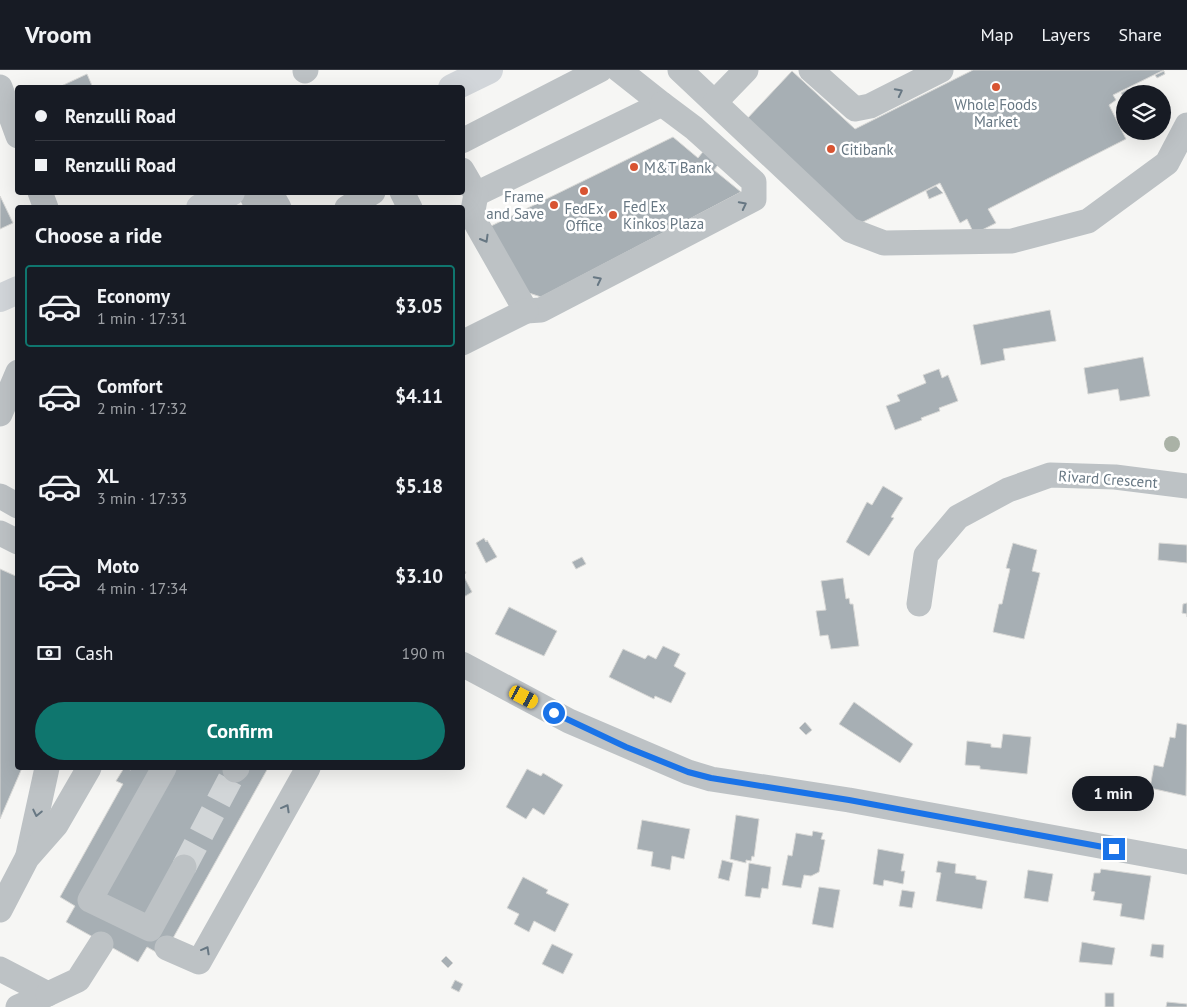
<!DOCTYPE html>
<meta charset="utf-8">
<style>
body{margin:0;font-family:"PT Sans",sans-serif;background:#242831;color:#f1f3f6;height:100vh;display:flex;flex-direction:column;font-size:19px;white-space:nowrap}
*{box-sizing:border-box;margin:0}
p{font-size:16px;color:#9ea1a6}
.icon{flex:none;width:28px;height:28px;fill:none;stroke:currentColor;stroke-width:2;stroke-linecap:round;stroke-linejoin:round}
.map{position:relative;flex:1;overflow:hidden}
.panel{position:absolute;left:15px;top:135px;width:450px;height:565px;display:flex;flex-direction:column;background:#171b24;border-radius:5px;box-shadow:0 5px 20px #0002}
.panel>*{flex:none}
.guide{position:absolute;left:15px;top:15px;width:450px;height:110px;border-radius:5px;box-shadow:0 5px 20px #0002;display:grid;align-content:center;height:110px;padding:0 20px;background:#171b24}
.controls{position:absolute;left:1116px;top:15px;display:grid;gap:10px}
.controls a{display:grid;place-items:center;width:55px;height:55px;border-radius:50%;background:#171b24;box-shadow:0 5px 20px #0002;font-size:25px}
.end{position:absolute;width:22px;height:22px;margin:-11px;border:6px solid #1a73e8;background:#fff;box-shadow:0 0 0 2px #fff}
.from{border-radius:50%}
.bubble{position:absolute;height:35px;border-radius:18px;background:#171b24;box-shadow:0 5px 20px #0002;font-size:16px;font-weight:700;line-height:35px;text-align:center}
.car{position:absolute;width:15px;height:30px;margin:-15px -8px;border-radius:6px;box-shadow:0 0 4px 1px #0007;background:linear-gradient(#f5c518 24%,#345 0 40%,#f5c518 0 76%,#345 0 86%,#f5c518 0)}
.guide b{display:flex;align-items:center;gap:18px;height:48px;font-size:19px}
.guide b+b{border-top:1px solid #363941}
.guide i{width:12px;height:12px;background:#f1f3f6}
ul{padding:0;list-style:none}
li{display:flex;align-items:center;gap:15px;height:82px;margin:0 10px 8px;padding:0 10px;border:2px solid transparent;border-radius:5px}
li div{flex:1}
li b{display:block;font-size:19px}
li em{font-style:normal;font-weight:700}
li.active{border-color:#0f766e}
li>.icon{width:45px;height:45px;stroke-width:1.5}
h2{padding:0 20px;font-size:22px;line-height:60px}
.pay{display:flex;align-items:center;gap:12px;height:55px;padding:0 20px;font-size:19px}
.pay p{margin-inline-start:auto}
.button{display:flex;gap:10px;margin-top:auto;padding:10px 20px}
.button a{flex:1;height:58px;border-radius:30px;background:#0f766e;color:#fff;font-size:20px;font-weight:700;line-height:58px;text-align:center}
header{display:flex;align-items:center;gap:30px;box-sizing:border-box;height:70px;padding:0 25px;background:#171b24;border-bottom:1px solid #363941}
header strong{font-size:24px}
nav{display:flex;gap:28px;margin-inline-start:auto;font-size:18px}
.map>svg:first-child{display:block}
.building{fill:#a7afb4;stroke:#d8d8d6}
.lines{fill:none;stroke-linecap:round;stroke-linejoin:round}
.minor-tunnel{stroke:#d2d6d8;stroke-width:25;stroke-dasharray:25 12;stroke-linecap:butt}
.minor{stroke:#bdc2c5;stroke-width:25}
.major{stroke:#d2d6da;stroke-width:28}
.tree{fill:#aab2a6}
.oneway{stroke:#677783}
.route{stroke:#1a73e8;stroke-width:6}
.poi-dot{fill:#d85432;stroke:#fff;stroke-width:2}
.labels{text-anchor:middle;dominant-baseline:central;stroke-width:5;stroke-linejoin:round;paint-order:stroke}
.poi-label{font-size:15px;fill:#677783;stroke:#fff;text-anchor:start}
.street-label{font-size:15px;fill:#677783;stroke:#fff}
</style>
<header>
<strong>Vroom</strong>
<nav><a>Map</a><a>Layers</a><a>Share</a></nav>
</header>
<div class="map">
<svg width="1187" height="937" viewBox="0 0 1187 937">
<rect width="100%" height="100%" fill="#f6f6f4"/>
<g class="building">
<path d="M973 0H1164L1113 25 1116 30 1109 35 1126 69 988 139 996 153 974 164 967 149 960 153 940 113 859 154 745 51 792 1 855 59Z"/>
<path d="M1164 1 1165 4 1157 8 1155 5Z"/>
<path d="M87 4 93 18H57Z"/>
<path d="M1128 19 1130 24H1125L1124 28 1121 23Z"/>
<path d="M673 67 698 88 706 78 721 91 714 100 741 122 541 227 523 221 491 156Z"/>
<path d="M936 116 943 123 929 129 926 121Z"/>
<path d="M0 126 13 153 0 159Z"/>
<path d="M1050 240 1056 271 1003 279 1005 290 981 295 973 255Z"/>
<path d="M1143 287 1150 326 1120 331 1118 319 1088 324 1084 298Z"/>
<path d="M939 299 942 308 948 305 958 331 939 338 940 341 921 348 922 350 895 360 886 336 900 331 897 325 926 313 923 305Z"/>
<path d="M883 416 903 428 891 447 894 448 869 486 846 472 867 432 872 435Z"/>
<path d="M484 468 486 472 487 470 497 487 486 493 476 473Z"/>
<path d="M1013 473 1037 480 1032 501 1040 503 1024 569 993 562 999 534H1002L1006 516 1010 499 1006 498Z"/>
<path d="M1159 473 1187 475V493L1158 490Z"/>
<path d="M582 487 586 494 576 499 572 492Z"/>
<path d="M462 496 466 503 463 505 472 522 462 528Z"/>
<path d="M0 499 18 507V698H22L0 749Z"/>
<path d="M843 508 846 529 849 528 850 534H853L859 576 831 579 828 565 820 566 816 541 826 540 821 511Z"/>
<path d="M1187 533V547V544L1182 543 1183 534Z"/>
<path d="M509 537 557 561 544 586 495 564Z"/>
<path d="M663 576 680 584 674 596 686 603 671 633 655 626 654 629 609 607 623 579 645 589 648 585 656 589Z"/>
<path d="M854 632 913 674 900 693 839 654Z"/>
<path d="M805 652 812 660 806 665 799 658Z"/>
<path d="M1177 653 1187 655 1186 726 1150 718 1154 695 1163 697 1170 667 1175 668Z"/>
<path d="M1003 664 1031 667 1027 704 980 699V696L965 695 967 671 991 674V677L1001 678Z"/>
<path d="M124 698 131 700 132 698H268L163 886 147 877 138 892 66 852 75 836 60 827 123 714 116 711Z"/>
<path d="M527 699 541 706 543 703 563 715 544 745 533 738 526 749 506 737Z"/>
<path d="M736 745 759 749 754 787 752 786 751 791 746 790V793L730 789Z"/>
<path d="M642 750 690 759 684 789 672 786 670 800 651 796 653 782 637 779Z"/>
<path d="M813 761 823 763 821 769 825 770 819 802 811 806 804 805 801 818 782 815 788 785 792 786 796 763 812 766Z"/>
<path d="M878 779 904 784 901 801H905L903 814 884 810 883 816 873 814Z"/>
<path d="M722 790 733 793 729 811 718 808Z"/>
<path d="M938 791 956 794 955 803 976 806V809L987 811 982 839 936 831 941 803 936 802Z"/>
<path d="M749 793 771 797 768 819 762 818 760 828 745 826Z"/>
<path d="M1101 799 1151 806 1144 850 1120 846 1122 834 1093 830 1095 822 1091 821 1094 803H1100Z"/>
<path d="M1028 800 1053 804 1048 832 1024 828Z"/>
<path d="M523 807 548 820 546 823 569 834 555 862 534 851 529 862 514 854 519 844 507 838Z"/>
<path d="M819 817 840 820 833 858 812 854Z"/>
<path d="M902 820 915 822 912 838 899 836Z"/>
<path d="M1082 872 1115 878 1112 895 1079 892Z"/>
<path d="M552 874 573 884 563 904 542 894Z"/>
<path d="M1152 874 1164 875 1163 888 1150 886Z"/>
<path d="M446 886 453 893 448 898 441 891Z"/>
<path d="M455 910 463 914 459 922 451 918Z"/>
<rect x="1105" y="923" width="9" height="14"/>
<path d="M1167 932 1187 934V937H1166Z"/>
</g>
<g class="lines">
<path class="minor-tunnel" d="M184 797 235 700"/>
<g class="minor">
<path d="M680 0 850 160 884 173 1012 171 1088 151 1167 93 1187 55"/>
<path d="M811 0 855 39 870 36 941 0"/>
<path d="M305 1 306 0"/>
<path d="M0 17 18 66"/>
<path d="M715 32 746 0"/>
<path d="M462 71 600 0"/>
<path d="M462 100 476 124 662 34 619 0"/>
<path d="M40 122 46 138"/>
<path d="M250 122 258 138"/>
<path d="M270 122 279 138"/>
<path d="M402 122 410 138"/>
<path d="M476 124 472 146 526 241 541 240 754 129V112L694 58 662 34"/>
<path d="M347 138 373 122"/>
<path d="M462 273 526 241"/>
<path d="M0 344 18 302"/>
<path d="M0 426 18 436"/>
<path d="M0 463 18 472"/>
<path d="M919 534 926 485 958 447 1008 420 1050 405 1115 407 1187 416"/>
<path d="M462 594 569 651 688 702 711 709 849 730 1187 792"/>
<path d="M164 698 90 830 150 859 184 797"/>
<path d="M235 700 237 698"/>
<path d="M28 785 47 698"/>
<path d="M0 840 27 788 56 755 89 698"/>
<path d="M167 878 199 892 308 698"/>
<path d="M0 899 48 924 18 937"/>
<path d="M48 924 78 910 101 874"/>
</g>
<g class="major">
<path d="M452 18 489 0"/>
<path d="M200 138 231 122"/>
<path d="M0 228 18 220"/>
</g>
</g>
<circle class="tree" cx="1172" cy="374" r="8"/>
<defs><path id="oneway-chevron" d="M-2-3.5L2.5 0L-2 3.5" fill="none" stroke-width="1.6" stroke-linecap="round" stroke-linejoin="round" transform="scale(1.25)"/></defs>
<g class="oneway">
<use href="#oneway-chevron" transform="translate(899 22) rotate(-27)"/>
<use href="#oneway-chevron" transform="translate(743 135) rotate(-27)"/>
<use href="#oneway-chevron" transform="translate(485 169) rotate(60)"/>
<use href="#oneway-chevron" transform="translate(598 210) rotate(-27)"/>
<use href="#oneway-chevron" transform="translate(286 738) rotate(-61)"/>
<use href="#oneway-chevron" transform="translate(37 743) rotate(102)"/>
<use href="#oneway-chevron" transform="translate(206 880) rotate(-61)"/>
</g>
<g class="lines">
<path class="route" d="M554 643 626 677 688 702 711 708 849 730 1114 779"/>
</g>
<g class="poi-dot">
<circle cx="996" cy="17" r="5"/>
<circle cx="831" cy="79" r="5"/>
<circle cx="634" cy="97" r="5"/>
<circle cx="584" cy="121" r="5"/>
<circle cx="554" cy="135" r="5"/>
<circle cx="613" cy="145" r="5"/>
</g>
<g class="labels">
<g class="poi-label">
<text x="996" y="34" text-anchor="middle">Whole Foods<tspan x="996" dy="17">Market</tspan></text>
<text x="841" y="79">Citibank</text>
<text x="644" y="97">M&amp;T Bank</text>
<text x="544" y="126" text-anchor="end">Frame<tspan x="544" dy="17">and Save</tspan></text>
<text x="623" y="136">Fed Ex<tspan x="623" dy="17">Kinkos Plaza</tspan></text>
<text x="584" y="138" text-anchor="middle">FedEx<tspan x="584" dy="17">Office</tspan></text>
</g>
<g class="street-label">
<text transform="translate(1108 409) rotate(4)">Rivard Crescent</text>
</g>
</g>
</svg>
<div class="controls">
<a><svg class="icon" aria-label="layers" viewBox="0 0 24 24"><path d="M12 4l9 5-9 5-9-5zM3 14l9 5 9-5"/></svg></a>
</div>
<i class="end from" style="left:554px;top:643px"></i>
<i class="end" style="left:1114px;top:779px"></i>
<div class="bubble" style="left:1072px;top:706px;width:82px">1 min</div>
<i class="car" style="left:524px;top:627px;rotate:118deg"></i>
<div class="guide">
<b><i class="from"></i>Renzulli Road</b>
<b><i></i>Renzulli Road</b>
</div>
<section class="panel">
<h2>Choose a ride</h2>
<ul>
<li class="active"><svg class="icon" aria-label="car" viewBox="0 0 24 24"><path d="M5 17H2v-5l4-1 3-4h7l3 4 3 1v5h-3M9 17h6M6 11h13"/><circle cx="7" cy="17" r="2"/><circle cx="17" cy="17" r="2"/></svg><div><b>Economy</b><p>1 min · 17:31</p></div><em>$3.05</em></li>
<li><svg class="icon" aria-label="car" viewBox="0 0 24 24"><path d="M5 17H2v-5l4-1 3-4h7l3 4 3 1v5h-3M9 17h6M6 11h13"/><circle cx="7" cy="17" r="2"/><circle cx="17" cy="17" r="2"/></svg><div><b>Comfort</b><p>2 min · 17:32</p></div><em>$4.11</em></li>
<li><svg class="icon" aria-label="car" viewBox="0 0 24 24"><path d="M5 17H2v-5l4-1 3-4h7l3 4 3 1v5h-3M9 17h6M6 11h13"/><circle cx="7" cy="17" r="2"/><circle cx="17" cy="17" r="2"/></svg><div><b>XL</b><p>3 min · 17:33</p></div><em>$5.18</em></li>
<li><svg class="icon" aria-label="car" viewBox="0 0 24 24"><path d="M5 17H2v-5l4-1 3-4h7l3 4 3 1v5h-3M9 17h6M6 11h13"/><circle cx="7" cy="17" r="2"/><circle cx="17" cy="17" r="2"/></svg><div><b>Moto</b><p>4 min · 17:34</p></div><em>$3.10</em></li>
</ul>
<div class="pay"><svg class="icon" aria-label="cash" viewBox="0 0 24 24"><path d="M3 7h18v10H3z"/><circle cx="12" cy="12" r="2"/></svg>Cash<p>190 m</p></div>
<div class="button"><a>Confirm</a></div>
</section>
</div>
